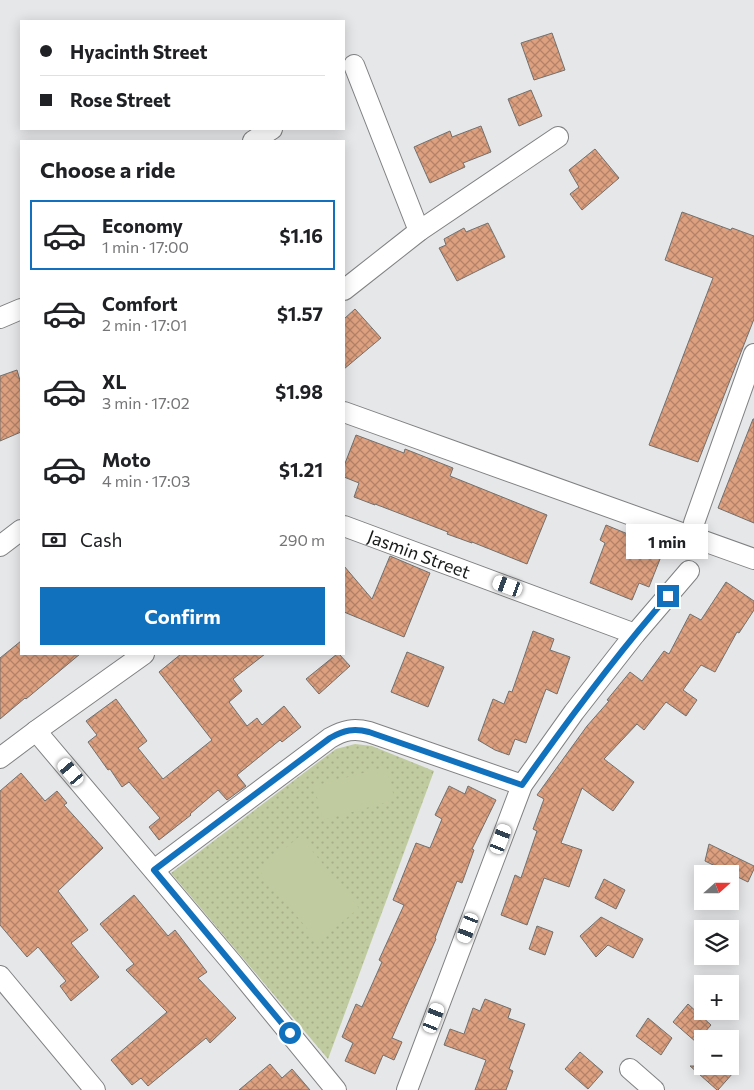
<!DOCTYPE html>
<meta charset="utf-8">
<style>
body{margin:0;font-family:Commissioner,sans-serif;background:#f2f2f2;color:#202124;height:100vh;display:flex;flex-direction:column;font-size:19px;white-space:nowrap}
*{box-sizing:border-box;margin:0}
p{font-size:16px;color:#757577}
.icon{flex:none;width:28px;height:28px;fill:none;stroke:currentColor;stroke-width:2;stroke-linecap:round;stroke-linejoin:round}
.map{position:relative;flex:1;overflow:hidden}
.side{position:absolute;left:20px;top:140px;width:325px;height:515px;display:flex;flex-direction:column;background:#fff;border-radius:0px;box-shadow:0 2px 12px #0003}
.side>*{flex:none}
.top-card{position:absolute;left:20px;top:20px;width:325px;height:110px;border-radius:0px;box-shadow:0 2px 12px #0003;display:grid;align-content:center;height:110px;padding:0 20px;background:#fff}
.needle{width:32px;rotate:69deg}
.tools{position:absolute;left:694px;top:865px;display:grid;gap:10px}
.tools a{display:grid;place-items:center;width:45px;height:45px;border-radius:0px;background:#fff;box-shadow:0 2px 12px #0003;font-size:25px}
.end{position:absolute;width:22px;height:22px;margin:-11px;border:6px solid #1171bd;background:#fff;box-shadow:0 0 0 2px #fff}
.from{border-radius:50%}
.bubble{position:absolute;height:35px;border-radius:0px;background:#fff;box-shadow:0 2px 12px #0003;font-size:16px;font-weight:700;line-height:35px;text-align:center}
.car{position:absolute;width:15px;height:30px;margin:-15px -8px;border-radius:6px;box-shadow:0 0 4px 1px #0007;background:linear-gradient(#fff 24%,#345 0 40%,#fff 0 76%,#345 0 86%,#fff 0)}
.top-card b{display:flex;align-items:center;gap:18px;height:48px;font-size:19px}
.top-card b+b{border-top:1px solid #e0e0e0}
.top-card i{width:12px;height:12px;background:#202124}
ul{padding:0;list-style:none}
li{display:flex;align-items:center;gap:15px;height:70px;margin:0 10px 8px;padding:0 10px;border:2px solid transparent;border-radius:0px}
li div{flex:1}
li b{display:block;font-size:19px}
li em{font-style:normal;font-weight:700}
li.selected{border-color:#1171bd}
li>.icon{width:45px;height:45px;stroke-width:1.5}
h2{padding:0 20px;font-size:22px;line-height:60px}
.pay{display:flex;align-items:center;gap:12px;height:55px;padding:0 20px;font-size:19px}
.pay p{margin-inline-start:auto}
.button{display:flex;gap:10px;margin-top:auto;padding:10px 20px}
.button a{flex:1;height:58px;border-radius:0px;background:#1171bd;color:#fff;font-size:20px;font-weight:700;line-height:58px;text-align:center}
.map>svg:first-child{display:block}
.green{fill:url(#green-dots)}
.pitch{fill:#c1cba0}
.building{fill:url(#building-cross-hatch);stroke:#72706e}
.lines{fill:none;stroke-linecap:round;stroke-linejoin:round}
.minor-casing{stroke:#808183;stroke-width:22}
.minor{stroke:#fff;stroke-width:20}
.route{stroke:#1171bd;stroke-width:6}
.labels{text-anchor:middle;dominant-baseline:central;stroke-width:5;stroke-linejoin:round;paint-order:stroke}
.street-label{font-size:18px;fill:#181919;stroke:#e6e7e9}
</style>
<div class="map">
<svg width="754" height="1090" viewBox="0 0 754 1090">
<defs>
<pattern id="green-dots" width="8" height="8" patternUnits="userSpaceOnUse" patternTransform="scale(1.25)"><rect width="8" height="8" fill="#c1cba0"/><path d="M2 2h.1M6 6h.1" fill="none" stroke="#a5ae89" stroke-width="1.8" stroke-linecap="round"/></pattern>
<pattern id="building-cross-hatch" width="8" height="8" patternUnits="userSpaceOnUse" patternTransform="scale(1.25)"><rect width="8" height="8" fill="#dea180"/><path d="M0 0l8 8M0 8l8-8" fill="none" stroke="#b38268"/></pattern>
</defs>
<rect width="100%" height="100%" fill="#e6e7e9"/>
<path class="green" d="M355 744 372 746 434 771 328 1059 171 873 321 760 336 749Z"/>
<g class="pitch">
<path d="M386 767 395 800 323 820 314 786Z"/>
<path d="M300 836 359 908 318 942 259 870Z"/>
</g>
<g class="building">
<path d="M552 33 565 70 534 80 521 43Z"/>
<path d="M531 90 542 116 519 126 508 99Z"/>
<path d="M481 126 491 152 463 163 465 167 430 183 414 147 450 131 452 137Z"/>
<path d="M595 149 619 178 582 210 570 194 579 187 569 170Z"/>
<path d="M682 212 731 230 732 228 754 236V319L698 462 649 445 713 278 665 260Z"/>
<path d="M488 223 505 257 457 281 439 248 446 245 444 239 464 228 466 232Z"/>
<path d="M355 309 381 338 344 369V319Z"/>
<path d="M17 370 21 384V432L0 441V376Z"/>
<path d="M753 419H754V523L718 508Z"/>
<path d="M356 435 404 453 405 449 453 468 450 476 547 515 527 564 472 542V543L447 534 448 532 375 504V505L354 497 359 483 344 477V466Z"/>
<path d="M606 525 664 549 649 587 639 583 632 600 590 583 605 543 600 540Z"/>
<path d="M390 556 430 573 404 637 344 612V566L372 599Z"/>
<path d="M726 582 754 601V610L739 633 737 632 715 672 701 665 683 690 697 700 686 716 666 702 644 730 637 724 604 759 634 782 613 811 582 788 561 843 582 850 569 887 544 878 527 925 501 915 515 875 521 878 537 831 533 829 544 799 537 795 587 726 609 701 607 700 630 672 642 681 664 651 669 654 690 614 701 620Z"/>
<path d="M533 631 554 639 550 650 570 657 557 694 546 689 526 743 515 739 509 755 495 750 478 740 493 699 504 704 509 691 512 692Z"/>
<path d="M21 641V654H80L26 699 25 698 0 719V658Z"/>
<path d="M407 652 444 667 428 707 391 692Z"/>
<path d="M181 654H265L233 679 242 691 229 702 247 726 257 718 262 725 284 706 301 727 282 742 280 740 237 775 246 786 227 800 218 790 190 814 191 815 159 840 149 827 160 818 129 782 122 787 110 769 108 770 88 742 97 735 86 721 116 699 147 741 138 748 163 779 212 740 159 672Z"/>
<path d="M337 654H339L350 666 319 694 306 679Z"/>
<path d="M21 773 45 801 57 791 67 803 64 805 103 848 58 891 88 930 71 943 99 977 71 1001 60 986 66 981 38 947 27 957 0 925V791Z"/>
<path d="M449 786 465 794 468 786 496 800 472 849 474 850 462 883 457 881 435 938 436 939 392 1038 402 1042 394 1060 383 1055 375 1074 345 1061 353 1043 342 1037 356 1004 362 1007 382 962 379 960 404 905 393 900 416 843 430 848 442 819 435 815Z"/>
<path d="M709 844 754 866V869L748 882 705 861Z"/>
<path d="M604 879 625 890 616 909 595 898Z"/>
<path d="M134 895 168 936 175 930 207 972 198 978 236 1018 210 1043 206 1038 148 1086 141 1078 132 1085 111 1060 167 1012 126 970 134 964 100 924Z"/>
<path d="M601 917 643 939 633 958 608 945 596 957 580 936Z"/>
<path d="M537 926 553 932 545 955 529 949Z"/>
<path d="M485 999 511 1009 508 1018 525 1024 509 1069 513 1071 506 1090H475L486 1060 444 1045 450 1029 464 1034 473 1008 480 1011Z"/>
<path d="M688 1004 711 1025 696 1042 673 1022Z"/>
<path d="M648 1018 672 1038 661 1055 636 1036Z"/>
<path d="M580 1052 603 1072 588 1089 565 1069Z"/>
<path d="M270 1064 282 1078 292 1069 310 1090H239Z"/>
<path d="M690 1066H725L733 1073 718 1090H717Z"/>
</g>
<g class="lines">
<defs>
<g id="minor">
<path d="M354 65 419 231"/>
<path d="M253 141 272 129"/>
<path d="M344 290 419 231 558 137"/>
<path d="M0 318 21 309"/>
<path d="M344 412 754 559"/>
<path id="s1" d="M344 526 635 634"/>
<path d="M691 537 694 523 754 354"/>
<path d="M0 546 21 530"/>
<path d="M36 731 232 963 336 1090"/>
<path d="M0 758 36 731 144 654"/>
<path d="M154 870 330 738C344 730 354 728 369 732L522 785"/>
<path d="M0 976 95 1090"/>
<path d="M630 1069 654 1090"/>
<path d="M407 1090 522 785 574 712 635 634 689 571"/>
</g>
</defs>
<use href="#minor" class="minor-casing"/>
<use href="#minor" class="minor"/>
</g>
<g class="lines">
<path class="route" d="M290 1033 154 870 330 738C344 730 354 728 369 732L522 785C568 720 615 656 668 596"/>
</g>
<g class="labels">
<g class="street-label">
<text stroke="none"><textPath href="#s1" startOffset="80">Jasmin Street</textPath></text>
</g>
</g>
</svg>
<div class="tools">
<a><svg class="needle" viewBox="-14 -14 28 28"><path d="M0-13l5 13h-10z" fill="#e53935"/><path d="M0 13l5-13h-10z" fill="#757577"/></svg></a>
<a><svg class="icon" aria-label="layers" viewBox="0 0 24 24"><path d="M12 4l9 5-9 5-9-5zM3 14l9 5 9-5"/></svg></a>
<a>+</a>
<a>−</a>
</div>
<i class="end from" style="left:290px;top:1033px"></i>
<i class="end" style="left:668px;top:596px"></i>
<div class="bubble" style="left:626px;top:524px;width:82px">1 min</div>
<i class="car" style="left:508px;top:586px;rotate:290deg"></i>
<i class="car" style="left:71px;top:772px;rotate:320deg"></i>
<i class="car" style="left:501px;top:839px;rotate:21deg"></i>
<i class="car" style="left:468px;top:928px;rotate:201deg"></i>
<i class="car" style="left:434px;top:1018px;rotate:21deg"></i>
<div class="top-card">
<b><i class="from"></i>Hyacinth Street</b>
<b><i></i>Rose Street</b>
</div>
<section class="side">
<h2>Choose a ride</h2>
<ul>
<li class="selected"><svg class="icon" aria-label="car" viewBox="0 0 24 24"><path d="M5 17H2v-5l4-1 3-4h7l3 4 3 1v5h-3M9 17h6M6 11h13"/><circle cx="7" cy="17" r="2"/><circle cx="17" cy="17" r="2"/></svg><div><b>Economy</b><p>1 min · 17:00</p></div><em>$1.16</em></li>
<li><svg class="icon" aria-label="car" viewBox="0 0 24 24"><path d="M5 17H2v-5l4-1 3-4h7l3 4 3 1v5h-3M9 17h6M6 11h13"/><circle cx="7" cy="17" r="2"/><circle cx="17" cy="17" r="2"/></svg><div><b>Comfort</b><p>2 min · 17:01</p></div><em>$1.57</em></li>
<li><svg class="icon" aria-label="car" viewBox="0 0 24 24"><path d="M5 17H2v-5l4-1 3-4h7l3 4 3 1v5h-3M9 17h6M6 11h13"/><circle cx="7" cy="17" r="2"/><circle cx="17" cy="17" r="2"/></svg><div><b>XL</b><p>3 min · 17:02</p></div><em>$1.98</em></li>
<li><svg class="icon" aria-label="car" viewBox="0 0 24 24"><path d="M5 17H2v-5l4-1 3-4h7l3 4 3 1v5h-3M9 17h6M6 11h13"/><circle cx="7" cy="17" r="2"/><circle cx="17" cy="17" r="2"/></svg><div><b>Moto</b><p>4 min · 17:03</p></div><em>$1.21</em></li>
</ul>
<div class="pay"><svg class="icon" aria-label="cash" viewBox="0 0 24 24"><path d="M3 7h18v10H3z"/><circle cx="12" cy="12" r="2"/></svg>Cash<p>290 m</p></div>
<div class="button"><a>Confirm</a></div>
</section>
</div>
